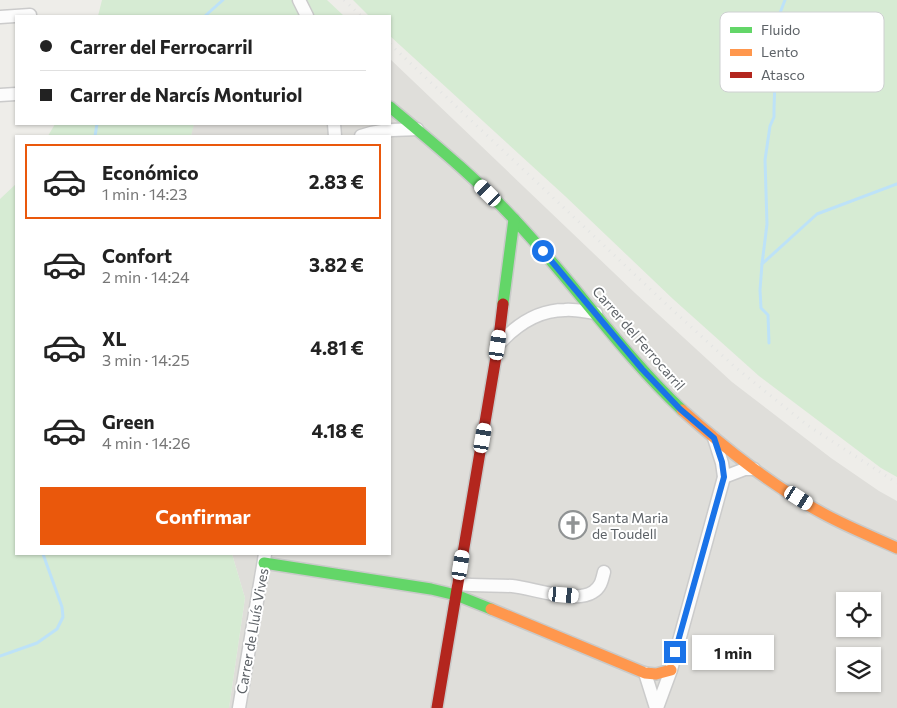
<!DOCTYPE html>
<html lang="es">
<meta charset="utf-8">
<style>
body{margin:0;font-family:Commissioner,sans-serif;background:#f2f2f2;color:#222;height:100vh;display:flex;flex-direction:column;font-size:19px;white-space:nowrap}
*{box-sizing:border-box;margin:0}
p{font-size:16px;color:#767676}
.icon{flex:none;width:28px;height:28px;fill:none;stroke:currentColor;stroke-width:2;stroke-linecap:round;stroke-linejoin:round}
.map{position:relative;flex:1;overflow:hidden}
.details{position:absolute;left:15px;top:135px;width:376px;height:420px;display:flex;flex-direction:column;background:#fff;border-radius:0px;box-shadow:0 1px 4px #0004}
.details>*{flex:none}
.hud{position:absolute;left:15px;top:15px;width:376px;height:110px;border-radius:0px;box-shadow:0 1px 4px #0004;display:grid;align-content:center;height:110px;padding:0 25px;background:#fff}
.fabs{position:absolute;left:836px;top:592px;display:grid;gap:10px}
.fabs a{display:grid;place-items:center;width:45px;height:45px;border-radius:0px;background:#fff;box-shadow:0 1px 4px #0004;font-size:25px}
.end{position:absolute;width:22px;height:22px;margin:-11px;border:6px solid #1a73e8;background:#fff;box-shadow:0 0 0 2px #fff}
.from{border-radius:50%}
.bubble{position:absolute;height:35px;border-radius:0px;background:#fff;box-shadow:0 1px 4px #0004;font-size:16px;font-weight:700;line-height:35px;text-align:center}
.car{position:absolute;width:15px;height:30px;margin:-15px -8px;border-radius:6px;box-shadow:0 0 4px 1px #0007;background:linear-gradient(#fff 24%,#345 0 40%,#fff 0 76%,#345 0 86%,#fff 0)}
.hud b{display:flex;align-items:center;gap:18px;height:48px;font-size:19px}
.hud b+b{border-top:1px solid #e0e0e0}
.hud i{width:12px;height:12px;background:#222}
ul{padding:9px 0 0;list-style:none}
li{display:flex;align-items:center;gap:15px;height:75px;margin:0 10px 8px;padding:0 15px;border:2px solid transparent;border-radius:0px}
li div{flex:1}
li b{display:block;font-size:19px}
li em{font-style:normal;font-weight:700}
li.current{border-color:#ea580c}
li>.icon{width:45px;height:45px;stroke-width:1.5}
.button{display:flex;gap:10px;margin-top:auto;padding:10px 25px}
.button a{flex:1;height:58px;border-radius:0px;background:#ea580c;color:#fff;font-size:20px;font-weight:700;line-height:58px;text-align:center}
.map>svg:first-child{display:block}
.industrial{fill:#dfdeda;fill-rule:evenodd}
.green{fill:#d6ebd3}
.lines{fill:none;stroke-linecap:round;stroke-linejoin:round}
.stream{stroke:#bde2f8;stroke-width:3}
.street-casing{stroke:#cbcbcb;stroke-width:15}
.fast-casing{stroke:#c9cac9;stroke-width:14}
.slow-casing{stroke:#c9cac9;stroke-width:14}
.jam-casing{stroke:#c9cac9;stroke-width:14}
.street{stroke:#fcfcfc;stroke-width:12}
.fast{stroke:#63d668;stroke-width:11}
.slow{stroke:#ff974d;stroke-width:11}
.jam{stroke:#b3261e;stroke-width:11}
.rail{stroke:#e3e4e3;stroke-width:3;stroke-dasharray:1 6;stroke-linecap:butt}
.route{stroke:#1a73e8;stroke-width:6}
.labels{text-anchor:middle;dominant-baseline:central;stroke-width:4;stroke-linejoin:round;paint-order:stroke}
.street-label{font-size:14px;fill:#5d6267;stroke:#fff}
.poi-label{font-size:14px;fill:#5d6267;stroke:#fff;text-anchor:start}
.key{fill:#fff;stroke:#ced0d1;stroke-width:1}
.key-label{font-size:14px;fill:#5d6267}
</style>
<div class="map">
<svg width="897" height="708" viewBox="0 0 897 708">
<rect width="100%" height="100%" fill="#eeede9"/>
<path class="industrial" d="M390 59 635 293 732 382 831 458 879 491 897 501V708H229L245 598 232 554H390V136H191L192 129 194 124H390ZM845 601H872V629H845ZM845 656H872V684H845Z"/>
<g class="green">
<path d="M102 0H327L344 16H98Z"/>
<path d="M353 0H897V477L881 468 759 376 673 299 565 196 390 36V16H369Z"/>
<path d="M55 124H194L191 136H48Z"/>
<path d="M16 184V554H232L245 598 229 708H0V199Z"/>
</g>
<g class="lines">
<g class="stream">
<path d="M205 16 223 0"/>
<path d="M95 136 97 124"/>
<path d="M762 264 767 224 765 160 770 126 774 117V109L777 21 785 0"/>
<path d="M769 343 768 315 761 308 760 290 762 264 817 214 897 184"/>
<path d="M0 656 37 643 57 629 63 617 62 607 43 554"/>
</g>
<defs>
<g id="street">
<path d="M299 0 307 16"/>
<path d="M0 17 30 15"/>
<path d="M0 95 16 94"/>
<path d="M334 124 335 136"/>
<path d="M361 136C380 129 397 130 417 129"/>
<path d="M498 345C515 326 538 310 565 310 575 309 586 312 596 313"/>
<path d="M724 477 745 469H754"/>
<path d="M458 584C476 586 494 585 512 586 533 588 575 604 593 592 601 587 602 580 604 572"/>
<path d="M645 673 656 708"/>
<path d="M239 708 265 554"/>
<path d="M657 708 671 670 724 477 722 463 714 438"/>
</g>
<g id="fast">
<path d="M390 107C437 146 483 184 524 230 578 289 624 355 682 410"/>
<path d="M503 304 514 219"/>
<path d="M264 563 431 589 456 595 491 609"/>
</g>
<g id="slow">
<path d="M682 410C726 449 772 486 824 514 848 527 873 537 897 548"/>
<path d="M491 609 645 673 656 674 671 670"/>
</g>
<path id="jam" d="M437 708 498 345 503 304"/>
</defs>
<use href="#street" class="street-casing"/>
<use href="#fast" class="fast-casing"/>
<use href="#slow" class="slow-casing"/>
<use href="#jam" class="jam-casing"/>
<use href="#street" class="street"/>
<use href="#fast" class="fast"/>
<use href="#slow" class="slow"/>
<use href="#jam" class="jam"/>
<g class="rail">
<path d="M344 0 361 16"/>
<path d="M390 44 665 303 735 367 807 425 897 483"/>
</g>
</g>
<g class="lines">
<path class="route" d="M543 251 642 369 680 409 714 438 722 462 724 477 675 652"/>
</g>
<defs>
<symbol id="church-ring" viewBox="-11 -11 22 22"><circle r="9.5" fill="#fff" stroke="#909394" stroke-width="1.5"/><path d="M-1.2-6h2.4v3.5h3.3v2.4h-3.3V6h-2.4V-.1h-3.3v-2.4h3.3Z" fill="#909394"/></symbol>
</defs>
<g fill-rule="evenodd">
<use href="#church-ring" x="557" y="509" width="32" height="32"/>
</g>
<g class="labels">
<g class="street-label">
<text transform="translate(639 338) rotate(49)">Carrer del Ferrocarril</text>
<text transform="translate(252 631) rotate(-80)">Carrer de Lluís Vives</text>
</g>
<g class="poi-label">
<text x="592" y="517">Santa Maria<tspan x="592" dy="16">de Toudell</tspan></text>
</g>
</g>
<rect x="720" y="12" width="164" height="80" rx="8" class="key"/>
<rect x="730" y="27" width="22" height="6" fill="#63d668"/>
<rect x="730" y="49" width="22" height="7" fill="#ff974d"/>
<rect x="730" y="72" width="22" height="6" fill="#b3261e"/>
<g class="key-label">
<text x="761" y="35">Fluido</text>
<text x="761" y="57">Lento</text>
<text x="761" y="80">Atasco</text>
</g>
</svg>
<div class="fabs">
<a><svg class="icon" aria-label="locate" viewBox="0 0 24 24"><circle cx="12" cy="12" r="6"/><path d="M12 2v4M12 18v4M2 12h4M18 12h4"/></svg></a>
<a><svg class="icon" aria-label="layers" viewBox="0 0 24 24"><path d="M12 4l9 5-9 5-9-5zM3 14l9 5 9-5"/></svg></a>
</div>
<i class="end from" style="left:543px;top:251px"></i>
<i class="end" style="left:675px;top:652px"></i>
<div class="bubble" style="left:692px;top:635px;width:82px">1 min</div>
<i class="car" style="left:488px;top:193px;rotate:315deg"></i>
<i class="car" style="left:498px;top:345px;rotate:8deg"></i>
<i class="car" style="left:483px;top:438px;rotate:10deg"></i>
<i class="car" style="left:799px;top:498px;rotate:122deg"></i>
<i class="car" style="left:461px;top:565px;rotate:9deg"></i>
<i class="car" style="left:564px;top:595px;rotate:95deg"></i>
<div class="hud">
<b><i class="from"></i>Carrer del Ferrocarril</b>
<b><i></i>Carrer de Narcís Monturiol</b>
</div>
<section class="details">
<ul>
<li class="current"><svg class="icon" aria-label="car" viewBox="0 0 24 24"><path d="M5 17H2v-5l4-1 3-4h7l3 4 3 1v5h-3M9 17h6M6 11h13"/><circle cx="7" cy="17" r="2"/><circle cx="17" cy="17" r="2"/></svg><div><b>Económico</b><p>1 min · 14:23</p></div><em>2.83 €</em></li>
<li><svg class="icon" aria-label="car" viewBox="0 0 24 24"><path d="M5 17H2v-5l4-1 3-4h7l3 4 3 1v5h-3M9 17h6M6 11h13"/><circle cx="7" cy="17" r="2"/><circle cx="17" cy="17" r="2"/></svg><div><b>Confort</b><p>2 min · 14:24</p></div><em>3.82 €</em></li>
<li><svg class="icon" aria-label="car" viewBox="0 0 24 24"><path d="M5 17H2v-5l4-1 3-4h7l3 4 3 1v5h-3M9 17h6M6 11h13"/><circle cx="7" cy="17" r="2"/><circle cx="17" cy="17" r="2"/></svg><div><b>XL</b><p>3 min · 14:25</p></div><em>4.81 €</em></li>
<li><svg class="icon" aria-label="car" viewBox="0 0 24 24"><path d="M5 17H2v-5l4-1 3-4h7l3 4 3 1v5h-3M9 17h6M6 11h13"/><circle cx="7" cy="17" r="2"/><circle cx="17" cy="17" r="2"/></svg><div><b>Green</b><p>4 min · 14:26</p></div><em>4.18 €</em></li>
</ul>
<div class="button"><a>Confirmar</a></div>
</section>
</div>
